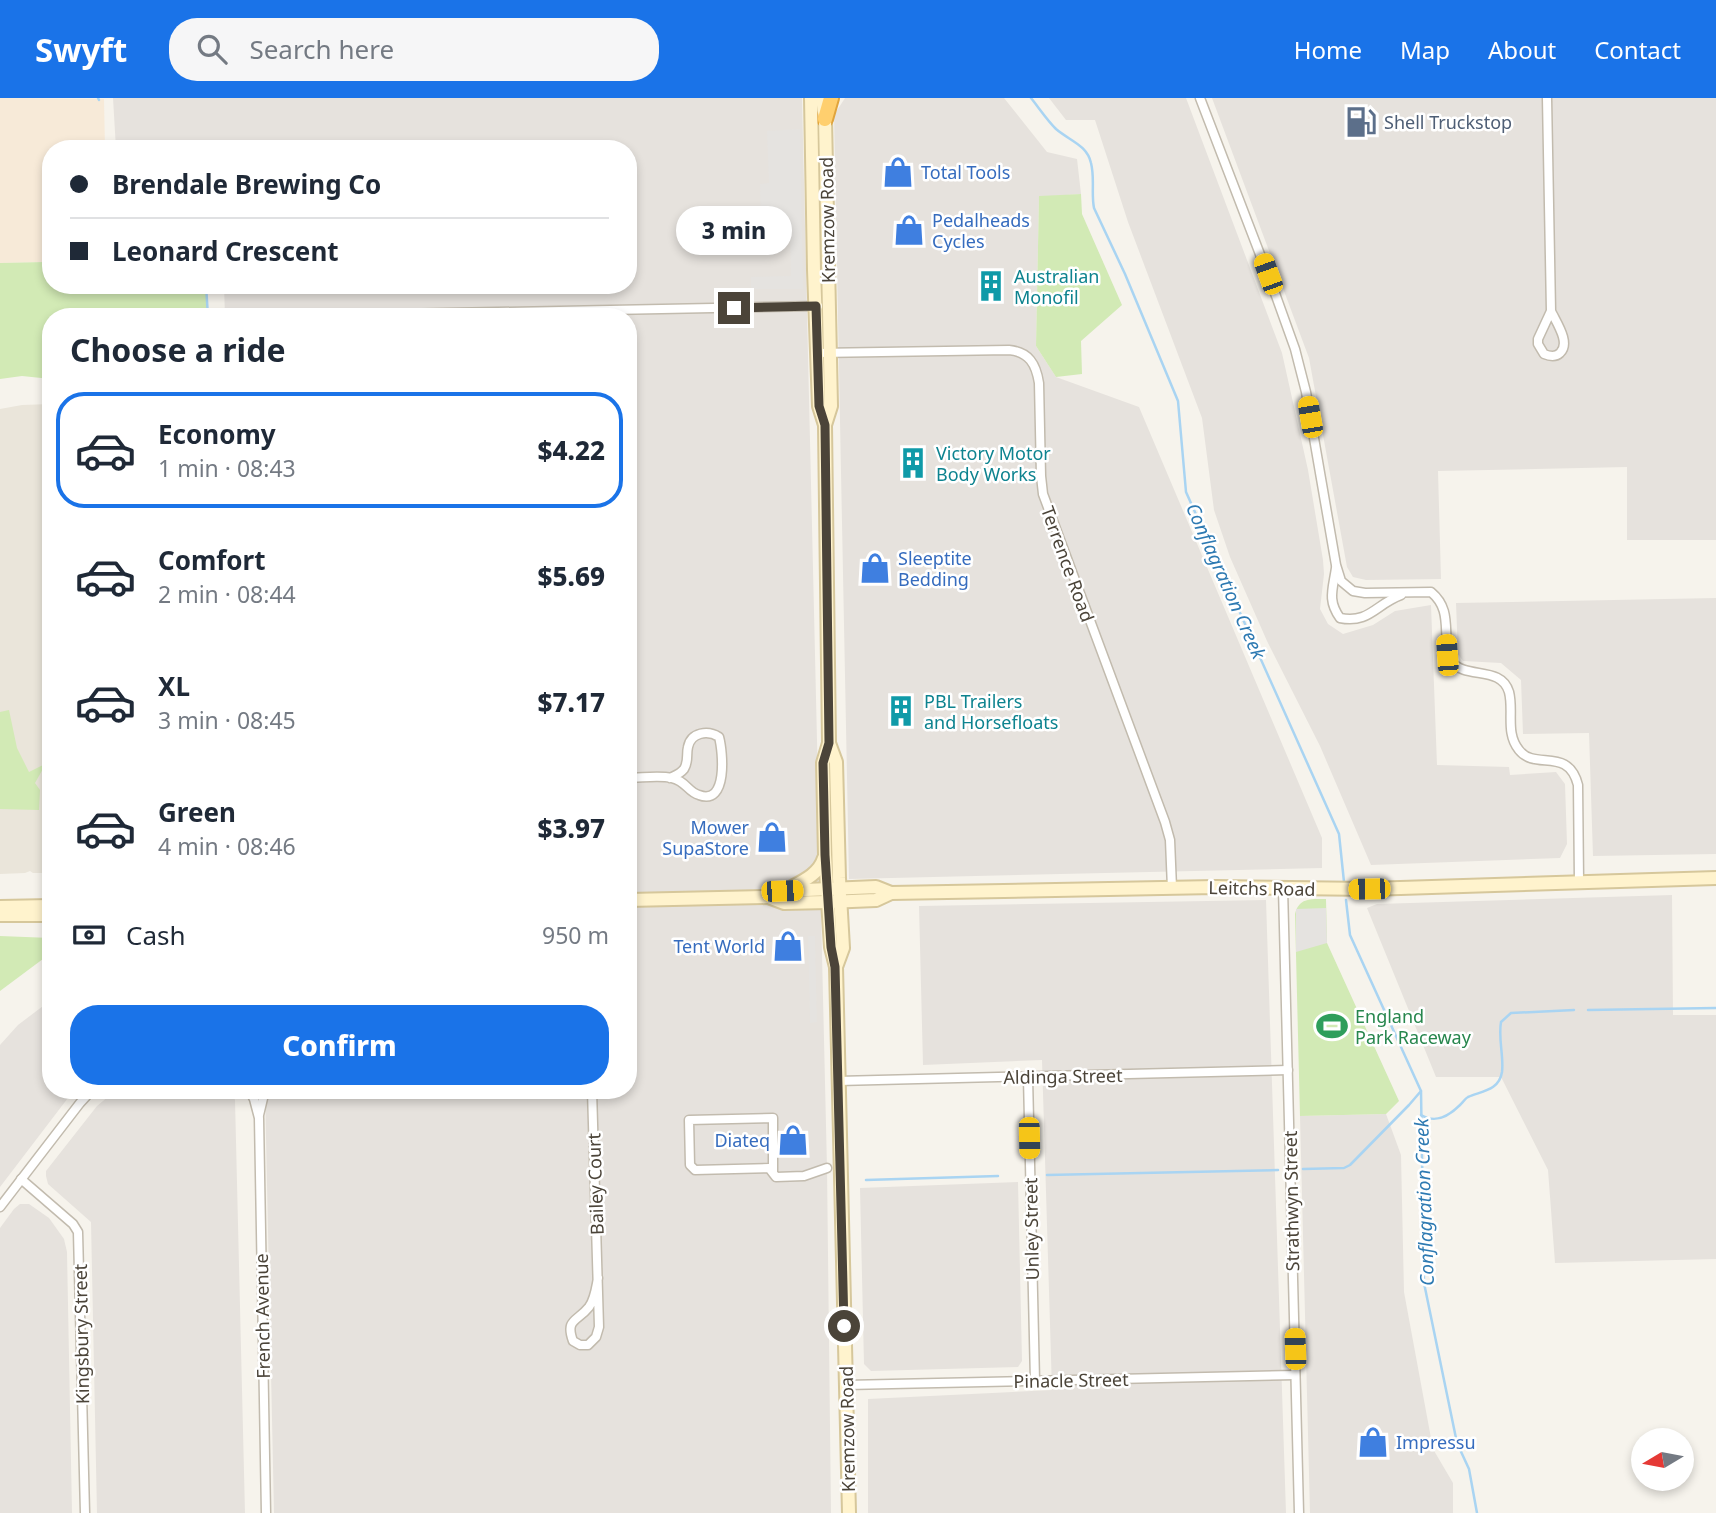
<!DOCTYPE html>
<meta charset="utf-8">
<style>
body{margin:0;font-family:"Noto Sans",sans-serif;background:#f6f6f7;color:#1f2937;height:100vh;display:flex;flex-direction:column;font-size:26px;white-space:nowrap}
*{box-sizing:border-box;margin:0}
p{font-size:23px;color:#747a83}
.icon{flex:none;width:38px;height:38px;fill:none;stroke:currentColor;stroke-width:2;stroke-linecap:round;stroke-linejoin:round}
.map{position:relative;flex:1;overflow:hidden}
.side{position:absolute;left:42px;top:210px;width:595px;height:791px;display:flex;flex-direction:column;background:#fff;border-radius:28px;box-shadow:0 4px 10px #0003}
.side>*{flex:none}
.top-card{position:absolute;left:42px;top:42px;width:595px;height:154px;border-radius:28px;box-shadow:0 4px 10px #0003;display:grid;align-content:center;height:154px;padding:0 28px;background:#fff}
.needle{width:46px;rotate:260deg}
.tools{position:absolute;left:1631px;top:1330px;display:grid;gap:14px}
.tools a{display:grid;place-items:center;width:63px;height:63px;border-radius:50%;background:#fff;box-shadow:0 4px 10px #0003;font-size:35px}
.end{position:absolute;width:32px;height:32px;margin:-16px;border:9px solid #4b4439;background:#fff;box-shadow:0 0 0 4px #fff}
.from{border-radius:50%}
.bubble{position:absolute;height:49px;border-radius:24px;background:#fff;box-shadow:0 4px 10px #0003;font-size:23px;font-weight:800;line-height:49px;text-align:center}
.car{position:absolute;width:21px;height:42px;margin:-21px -10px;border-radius:9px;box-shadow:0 0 5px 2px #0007;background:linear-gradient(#f5c518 24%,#345 0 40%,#f5c518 0 76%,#345 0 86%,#f5c518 0)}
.top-card b{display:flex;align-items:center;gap:24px;height:66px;font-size:26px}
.top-card b+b{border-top:2px solid #e0e1e3}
.top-card i{width:18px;height:18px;background:#1f2937}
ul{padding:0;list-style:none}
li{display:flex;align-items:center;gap:21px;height:116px;margin:0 14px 10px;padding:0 14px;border:4px solid transparent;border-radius:28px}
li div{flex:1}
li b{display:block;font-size:26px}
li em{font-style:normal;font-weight:800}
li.active{border-color:#1a73e8}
li>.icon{width:63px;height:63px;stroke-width:1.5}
h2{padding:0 28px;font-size:32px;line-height:84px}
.pay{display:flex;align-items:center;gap:18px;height:77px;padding:0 28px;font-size:26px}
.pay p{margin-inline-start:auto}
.primary-button{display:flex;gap:14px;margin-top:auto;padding:14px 28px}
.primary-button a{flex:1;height:80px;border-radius:28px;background:#1a73e8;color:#fff;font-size:28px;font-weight:800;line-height:80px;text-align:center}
header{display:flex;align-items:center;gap:42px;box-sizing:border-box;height:98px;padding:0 35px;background:#1a73e8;color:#fff}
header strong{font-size:33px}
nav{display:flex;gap:38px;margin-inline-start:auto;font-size:24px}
.search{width:490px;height:63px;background:#f6f6f7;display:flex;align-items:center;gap:18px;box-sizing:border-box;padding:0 24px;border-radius:28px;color:#747a83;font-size:26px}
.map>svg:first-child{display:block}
.residential{fill:#eae5da}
.commercial{fill:#f7ead8}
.industrial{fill:#e6e2dd}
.green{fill:#d2eab5}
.parking{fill:#e5e3e0}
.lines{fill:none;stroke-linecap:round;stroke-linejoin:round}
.stream{stroke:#a9d4f2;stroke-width:2.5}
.street-casing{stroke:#c2bbae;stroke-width:11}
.secondary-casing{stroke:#d6c79b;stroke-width:16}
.highway-casing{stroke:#e0a43c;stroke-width:18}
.street{stroke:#fff;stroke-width:8}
.secondary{stroke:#fff3cd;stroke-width:12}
.highway{stroke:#ffcf6e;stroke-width:14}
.route{stroke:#4b4439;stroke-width:9}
.labels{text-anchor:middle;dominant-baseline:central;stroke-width:5;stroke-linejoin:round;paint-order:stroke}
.service-label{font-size:18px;fill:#4e5e75;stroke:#fff;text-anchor:start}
.shop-label{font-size:18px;fill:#366cbe;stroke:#fff;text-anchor:start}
.street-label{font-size:18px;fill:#4b4439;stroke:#fff}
.culture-label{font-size:18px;fill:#0d838f;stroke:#fff;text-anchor:start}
.leisure-label{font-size:18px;fill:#27864d;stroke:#fff;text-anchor:start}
.water-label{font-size:19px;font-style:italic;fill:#2e7ab2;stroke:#fff}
</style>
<header>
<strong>Swyft</strong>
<div class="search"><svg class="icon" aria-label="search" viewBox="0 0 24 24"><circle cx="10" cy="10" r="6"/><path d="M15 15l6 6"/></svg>Search here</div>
<nav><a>Home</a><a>Map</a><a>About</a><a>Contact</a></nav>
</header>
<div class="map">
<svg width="1716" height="1415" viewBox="0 0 1716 1415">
<rect width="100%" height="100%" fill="#f6f3ec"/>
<path class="residential" d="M51 306V775H33L30 773 25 775 0 776V311L22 307Z"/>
<path class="commercial" d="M0 0 104 1 105 51H51V180H45V164L0 165Z"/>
<g class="industrial">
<path d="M113 0H802L827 1070 831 1415H274L265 992H628V219H225L224 187H628V51H116Z"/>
<path d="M845 0H1004L1047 54 1077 61 1081 96 1039 99 1036 248 1056 279 1139 309 1322 740V770L849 781 834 17Z"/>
<path d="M1049 0H1186L1282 255 1308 372 1323 462 1324 476 1320 511 1328 526 1343 536 1373 527 1395 513 1431 507 1437 667 1509 669 1510 677 1556 674 1565 686 1567 746 1560 760 1371 767 1320 648 1267 543 1230 459 1214 412 1202 320 1128 124 1095 22H1066Z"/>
<path d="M1212 0H1716V442H1627V369L1438 373 1441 481 1366 482 1353 479 1347 469 1309 260Z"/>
<path d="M1716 500V756L1593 758 1589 635 1523 636 1521 582 1501 565 1463 563 1458 556 1456 505Z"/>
<path d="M1672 797 1673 917H1716V1161L1555 1165 1548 1072 1501 979H1436L1367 810 1377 806Z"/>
<path d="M1266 802 1286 1415H868V1301L1052 1292 1042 962 923 967 919 808Z"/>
<path d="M51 902V992H74L0 1089V947L18 927Z"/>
<path d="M125 992H231L235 1002 245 1415H97L91 1124 48 1086 46 1078V1073L97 1008 109 998Z"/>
<path d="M1386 1016 1401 1057 1404 1194 1433 1351 1453 1385V1415H1310L1300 1018Z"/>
<path d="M1018 1084 1022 1263 1018 1269 871 1273 864 1266 860 1090Z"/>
<path d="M20 1106H29L49 1120 64 1141 67 1154 72 1415H0V1130L14 1111Z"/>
</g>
<g class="green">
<path d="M1081 96 1082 116 1122 207 1081 243 1082 276 1056 279 1036 248 1039 98Z"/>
<path d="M45 164V179L51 180V187H206L208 219H51V281L22 278 0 281V165Z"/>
<path d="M9 612 17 650 29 674 47 665 48 666 44 669 35 685 40 692 39 712 0 711V614Z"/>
<path d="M1326 801 1327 845 1399 1003 1386 1016 1300 1018 1295 816C1299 799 1312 801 1326 801Z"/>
<path d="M0 838 51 840V855L0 893Z"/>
</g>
<g class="parking">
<path d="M800 31 803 191H751V179L791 178 790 136 771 137 761 129 760 86 769 85 767 33Z"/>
<path d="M1326 810 1327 845 1296 854V811Z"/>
<path d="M808 838H815L817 924 810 925Z"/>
</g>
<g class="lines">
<g class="stream">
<path d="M98 0 99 2"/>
<path d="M1031 0C1039 10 1047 22 1056 31 1070 43 1087 47 1091 65 1095 81 1091 95 1094 110L1125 176 1178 303 1186 394 1339 736 1344 784"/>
<path d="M206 187 208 219"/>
<path d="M1346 802 1350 837 1421 993 1424 1185 1457 1345 1469 1371 1477 1415"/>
<path d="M1588 912 1716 910"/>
<path d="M1421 1017C1436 1026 1449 1018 1460 1007 1462 1005 1466 1000 1468 999 1481 993 1499 993 1502 974 1504 958 1498 941 1501 924L1511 915 1574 912"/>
<path d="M1303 1071 1344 1070 1350 1067 1409 1007 1421 993"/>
<path d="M1047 1077 1278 1072"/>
<path d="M866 1082 998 1078"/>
</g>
<defs>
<g id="street">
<path d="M1200 0 1276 198 1295 251 1306 294 1336 467 1341 483 1353 493 1365 495 1431 494C1449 509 1445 526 1447 548 1447 553 1447 558 1451 563 1465 582 1501 567 1509 594 1514 613 1505 635 1519 652 1535 673 1568 648 1578 687L1579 783"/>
<path d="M1547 0 1551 213C1556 224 1571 245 1560 255 1555 260 1549 258 1544 256L1538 246V241L1551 213"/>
<path d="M336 219 346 217 818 208"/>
<path d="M818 255 1009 252C1029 254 1036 266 1039 285L1041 378 1043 396 1165 724 1170 742 1172 790"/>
<path d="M1336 470C1333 491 1327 502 1340 520 1369 526 1376 506 1401 497"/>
<path d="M628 680C642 680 658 677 672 680 686 683 688 694 699 697 728 708 723 654 719 639 708 632 691 634 688 649 686 657 689 663 684 671 680 676 676 677 670 680"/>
<path d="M1283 790 1299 1415"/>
<path d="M1028 979 1035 1283"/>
<path d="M838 983 1288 972"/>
<path d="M249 992 254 1001 259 1020 266 1415"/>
<path d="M592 992 599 1229 596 1239 588 1247H580L573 1243C565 1221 577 1224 589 1209 595 1201 596 1190 598 1180"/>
<path d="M259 1017 265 992"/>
<path d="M773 1075V1020L689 1022 690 1067 695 1072 769 1070 776 1079 804 1078 827 1070"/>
<path d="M21 1081 73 1126 78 1134 85 1415"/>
<path d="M0 1109 80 1005 92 992"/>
<path d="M846 1287 1295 1277"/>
</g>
<g id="secondary">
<path d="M811 0 814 172 819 308 825 327 829 645 823 665 825 757 831 849 836 869 849 1415"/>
<path d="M822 0 825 21 831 308 825 327"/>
<path d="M829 645 836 664 839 780 843 850 836 869"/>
<path d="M786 792C801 784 819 777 824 760"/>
<path d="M768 799 784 805 828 804 876 802 891 795"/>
<path d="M628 802 768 799 782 793 876 789 891 795 1215 789 1369 791 1716 780"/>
<path d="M0 809 51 808"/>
<path d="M0 817H51"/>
</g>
<path id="highway" d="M825 21 831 0"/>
</defs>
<use href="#street" class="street-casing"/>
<use href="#secondary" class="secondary-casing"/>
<use href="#highway" class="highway-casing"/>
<use href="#street" class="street"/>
<use href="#secondary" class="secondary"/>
<use href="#highway" class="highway"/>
</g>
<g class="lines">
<path class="route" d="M734 210 816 208 819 308 825 327 829 645 823 665 825 757 831 849 835 869 844 1228"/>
</g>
<defs>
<symbol id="fuel-bare" viewBox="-9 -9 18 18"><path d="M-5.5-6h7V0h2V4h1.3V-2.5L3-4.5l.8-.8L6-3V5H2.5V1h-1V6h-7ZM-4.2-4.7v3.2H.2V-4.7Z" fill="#5c6f8a" stroke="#fff" stroke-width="2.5" paint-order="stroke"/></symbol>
<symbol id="shop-bare" viewBox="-9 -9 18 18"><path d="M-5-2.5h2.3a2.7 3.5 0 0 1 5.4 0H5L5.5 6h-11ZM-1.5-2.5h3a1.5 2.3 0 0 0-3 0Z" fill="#3f7fe0" stroke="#fff" stroke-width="2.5" paint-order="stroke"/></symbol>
<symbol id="building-bare" viewBox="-9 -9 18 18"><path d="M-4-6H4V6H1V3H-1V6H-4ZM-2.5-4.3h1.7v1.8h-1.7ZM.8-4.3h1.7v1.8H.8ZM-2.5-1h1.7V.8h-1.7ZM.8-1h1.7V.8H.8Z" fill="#0f9aa8" stroke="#fff" stroke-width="2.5" paint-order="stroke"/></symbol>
<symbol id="stadium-bare" viewBox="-9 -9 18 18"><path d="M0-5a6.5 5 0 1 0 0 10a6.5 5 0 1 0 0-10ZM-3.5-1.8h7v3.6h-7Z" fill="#2e9e5b" stroke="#fff" stroke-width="2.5" paint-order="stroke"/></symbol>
</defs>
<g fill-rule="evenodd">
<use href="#fuel-bare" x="1339" y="2" width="44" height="44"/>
<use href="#shop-bare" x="876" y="52" width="44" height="44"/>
<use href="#shop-bare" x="887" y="110" width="44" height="44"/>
<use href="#building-bare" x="969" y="166" width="44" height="44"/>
<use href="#building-bare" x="891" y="343" width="44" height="44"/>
<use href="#shop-bare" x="853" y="448" width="44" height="44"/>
<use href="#building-bare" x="879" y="591" width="44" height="44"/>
<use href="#shop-bare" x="750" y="717" width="44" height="44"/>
<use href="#shop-bare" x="766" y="826" width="44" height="44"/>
<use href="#stadium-bare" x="1310" y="906" width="44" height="44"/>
<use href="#shop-bare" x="771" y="1020" width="44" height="44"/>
<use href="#shop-bare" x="1351" y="1322" width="44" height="44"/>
</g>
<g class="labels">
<g class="service-label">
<text x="1384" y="24">Shell Truckstop</text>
</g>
<g class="shop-label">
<text x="921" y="74">Total Tools</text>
<text x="932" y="122">Pedalheads<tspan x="932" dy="21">Cycles</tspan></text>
<text x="898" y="460">Sleeptite<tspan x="898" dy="21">Bedding</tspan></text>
<text x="749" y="729" text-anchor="end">Mower<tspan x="749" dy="21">SupaStore</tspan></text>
<text x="765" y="848" text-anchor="end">Tent World</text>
<text x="770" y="1042" text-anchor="end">Diateq</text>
<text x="1396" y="1344">Impressu</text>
</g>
<g class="street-label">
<text transform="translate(827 122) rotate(-91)">Kremzow Road</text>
<text transform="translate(1068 466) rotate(70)">Terrence Road</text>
<text transform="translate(1262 790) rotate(1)">Leitchs Road</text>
<text transform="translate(1063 978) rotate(-1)">Aldinga Street</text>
<text transform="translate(595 1086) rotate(-92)">Bailey Court</text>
<text transform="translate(1291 1103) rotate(-91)">Strathwyn Street</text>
<text transform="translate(1031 1131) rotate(-91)">Unley Street</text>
<text transform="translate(262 1218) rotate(-91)">French Avenue</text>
<text transform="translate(81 1236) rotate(-91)">Kingsbury Street</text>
<text transform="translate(1071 1282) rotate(-1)">Pinacle Street</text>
<text transform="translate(847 1331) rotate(-91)">Kremzow Road</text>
</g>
<g class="culture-label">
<text x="1014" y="178">Australian<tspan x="1014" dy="21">Monofil</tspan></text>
<text x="936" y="355">Victory Motor<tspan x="936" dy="21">Body Works</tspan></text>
<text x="924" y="603">PBL Trailers<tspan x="924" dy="21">and Horsefloats</tspan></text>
</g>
<g class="leisure-label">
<text x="1355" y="918">England<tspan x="1355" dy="21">Park Raceway</tspan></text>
</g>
<g class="water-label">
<text transform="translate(1226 483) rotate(66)">Conflagration Creek</text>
<text transform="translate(1424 1104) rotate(-92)">Conflagration Creek</text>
</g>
</g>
</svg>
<div class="tools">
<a><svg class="needle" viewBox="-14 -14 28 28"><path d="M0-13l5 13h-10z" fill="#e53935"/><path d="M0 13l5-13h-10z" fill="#747a83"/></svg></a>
</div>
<i class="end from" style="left:844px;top:1228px"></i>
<i class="end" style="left:734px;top:210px"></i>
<div class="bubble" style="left:676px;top:108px;width:116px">3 min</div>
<i class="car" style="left:1268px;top:176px;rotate:340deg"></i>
<i class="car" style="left:1310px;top:319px;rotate:350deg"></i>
<i class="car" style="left:1447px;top:557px;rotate:356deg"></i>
<i class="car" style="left:1369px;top:791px;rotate:269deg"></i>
<i class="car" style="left:782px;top:793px;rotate:88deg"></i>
<i class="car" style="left:1029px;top:1040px;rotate:179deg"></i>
<i class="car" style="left:1295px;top:1251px;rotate:358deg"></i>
<div class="top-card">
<b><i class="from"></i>Brendale Brewing Co</b>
<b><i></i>Leonard Crescent</b>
</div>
<section class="side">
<h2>Choose a ride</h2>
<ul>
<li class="active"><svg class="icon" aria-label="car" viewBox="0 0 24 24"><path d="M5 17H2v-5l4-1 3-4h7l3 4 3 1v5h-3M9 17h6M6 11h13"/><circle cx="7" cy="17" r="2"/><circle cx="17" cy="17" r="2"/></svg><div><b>Economy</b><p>1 min · 08:43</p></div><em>$4.22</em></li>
<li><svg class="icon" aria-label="car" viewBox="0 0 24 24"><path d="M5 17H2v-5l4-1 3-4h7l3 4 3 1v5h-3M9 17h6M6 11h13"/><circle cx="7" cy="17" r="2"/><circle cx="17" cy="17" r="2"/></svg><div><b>Comfort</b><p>2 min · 08:44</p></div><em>$5.69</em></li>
<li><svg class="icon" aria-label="car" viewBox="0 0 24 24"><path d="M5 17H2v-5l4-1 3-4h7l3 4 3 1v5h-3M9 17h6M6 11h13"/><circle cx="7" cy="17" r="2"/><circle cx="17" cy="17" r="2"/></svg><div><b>XL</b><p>3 min · 08:45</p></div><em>$7.17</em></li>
<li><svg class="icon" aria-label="car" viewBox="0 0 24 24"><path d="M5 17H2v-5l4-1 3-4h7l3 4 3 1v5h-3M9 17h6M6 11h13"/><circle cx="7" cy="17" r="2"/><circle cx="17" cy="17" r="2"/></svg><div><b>Green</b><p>4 min · 08:46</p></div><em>$3.97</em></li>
</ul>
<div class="pay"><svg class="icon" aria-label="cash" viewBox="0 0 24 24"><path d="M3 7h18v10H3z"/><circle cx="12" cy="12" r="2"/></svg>Cash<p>950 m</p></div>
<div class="primary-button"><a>Confirm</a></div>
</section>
</div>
